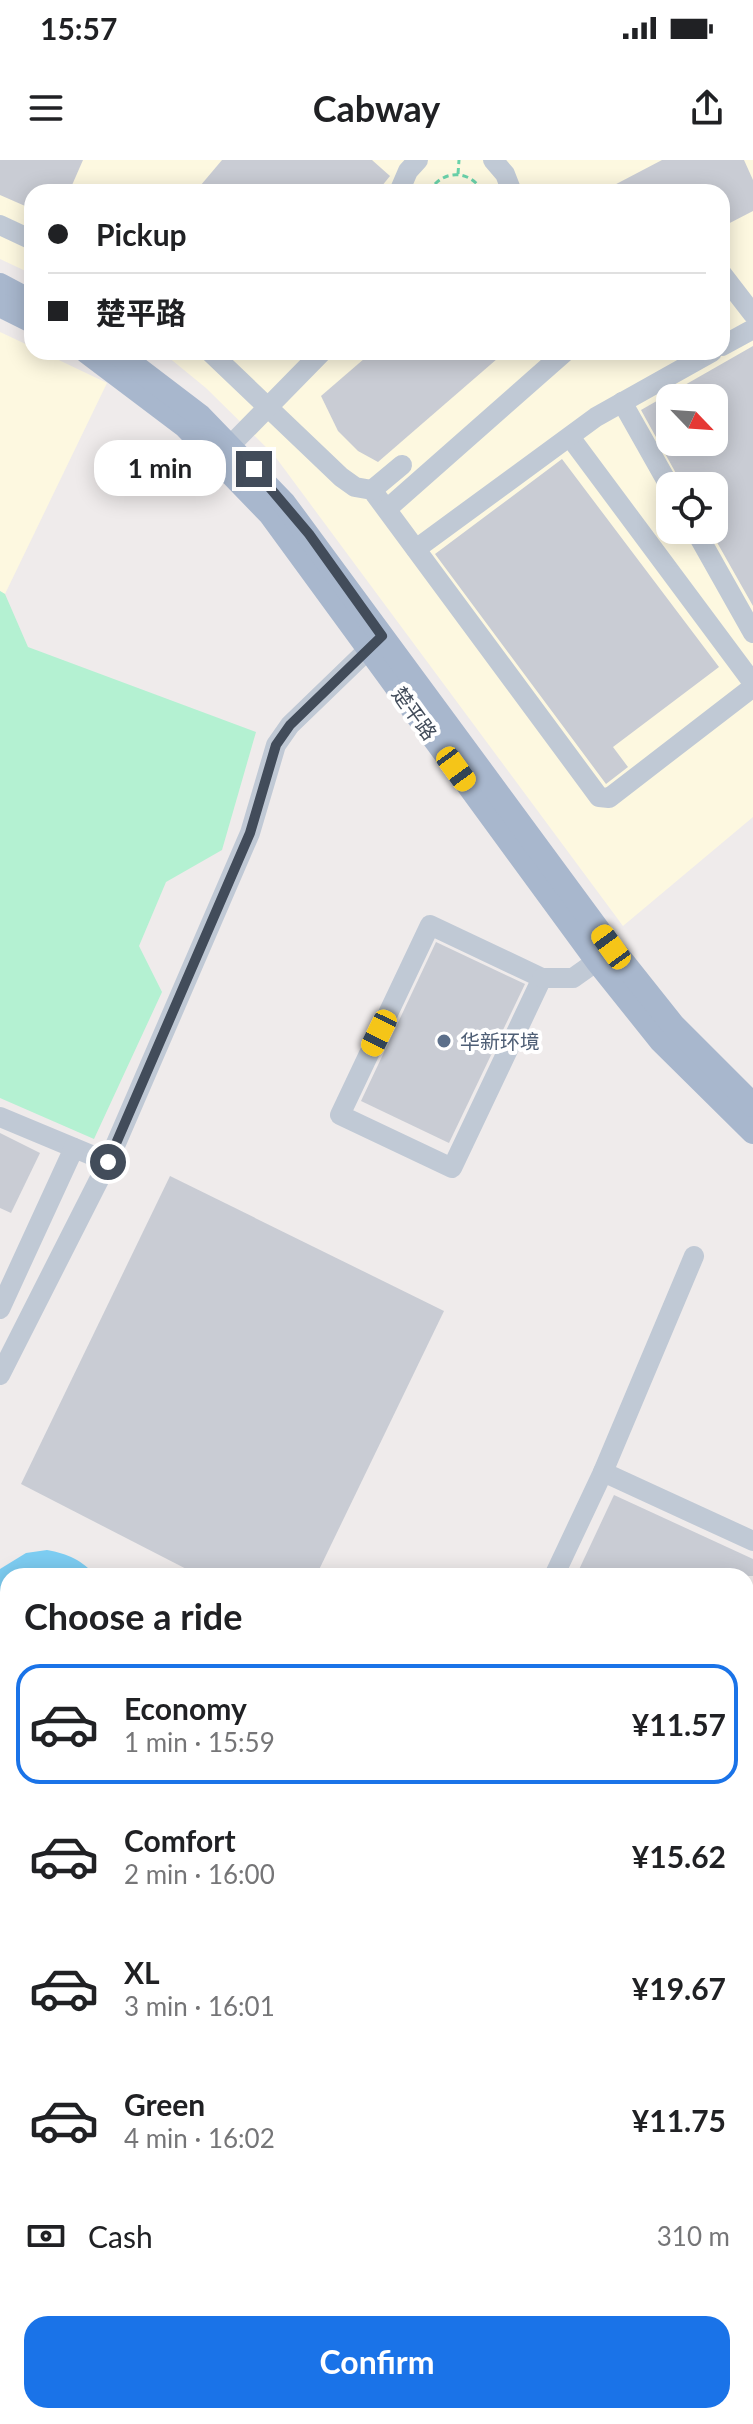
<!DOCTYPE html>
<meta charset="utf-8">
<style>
body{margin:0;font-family:Lato,"Noto Sans SC",sans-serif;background:#f6f6f6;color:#202124;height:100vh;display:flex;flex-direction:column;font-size:30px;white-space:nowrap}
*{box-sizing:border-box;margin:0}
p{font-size:26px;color:#757577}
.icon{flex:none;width:44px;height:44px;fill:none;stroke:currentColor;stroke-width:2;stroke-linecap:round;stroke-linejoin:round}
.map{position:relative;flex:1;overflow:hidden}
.sheet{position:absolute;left:0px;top:1408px;width:754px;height:856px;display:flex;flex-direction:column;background:#fff;border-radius:24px 24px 0 0;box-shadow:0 4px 20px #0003}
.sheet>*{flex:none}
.banner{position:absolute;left:24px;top:24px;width:706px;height:176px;border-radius:24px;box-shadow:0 4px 20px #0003;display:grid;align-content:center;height:176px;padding:0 24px;background:#fff}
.needle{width:52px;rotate:115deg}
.fabs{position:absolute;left:656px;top:224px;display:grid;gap:16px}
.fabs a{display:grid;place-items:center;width:72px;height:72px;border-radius:16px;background:#fff;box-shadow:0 4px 20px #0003;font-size:40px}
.end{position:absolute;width:36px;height:36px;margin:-18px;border:10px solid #424c5a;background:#fff;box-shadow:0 0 0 4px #fff}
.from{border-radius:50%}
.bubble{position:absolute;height:56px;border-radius:24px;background:#fff;box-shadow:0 4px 20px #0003;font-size:26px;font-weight:700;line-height:56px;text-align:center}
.car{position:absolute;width:24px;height:48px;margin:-24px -12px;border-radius:10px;box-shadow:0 0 6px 2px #0007;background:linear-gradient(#f5c518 24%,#345 0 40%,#f5c518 0 76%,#345 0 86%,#f5c518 0)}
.banner b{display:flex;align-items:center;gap:28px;height:76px;font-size:30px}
.banner b+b{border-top:2px solid #e0e0e0}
.banner i{width:20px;height:20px;background:#202124}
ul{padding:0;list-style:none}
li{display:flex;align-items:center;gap:24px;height:120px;margin:0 16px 12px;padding:0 8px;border:4px solid transparent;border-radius:24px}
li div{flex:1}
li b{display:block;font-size:30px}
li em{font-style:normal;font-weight:700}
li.selected{border-color:#1a73e8}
li>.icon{width:72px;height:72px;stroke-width:1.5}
h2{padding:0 24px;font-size:36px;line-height:96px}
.pay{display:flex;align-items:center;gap:20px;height:88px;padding:0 24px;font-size:30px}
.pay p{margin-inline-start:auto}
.cta{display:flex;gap:16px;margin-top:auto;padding:16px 24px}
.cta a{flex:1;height:92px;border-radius:24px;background:#1a73e8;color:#fff;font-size:32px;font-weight:700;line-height:92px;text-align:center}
.status{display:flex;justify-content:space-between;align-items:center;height:56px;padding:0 40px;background:#fff;direction:ltr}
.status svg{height:22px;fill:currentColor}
header{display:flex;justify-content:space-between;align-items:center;height:104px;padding:0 24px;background:#fff;font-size:36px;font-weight:700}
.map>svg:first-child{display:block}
.commercial{fill:#fdf8e0;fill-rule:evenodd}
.green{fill:#b4f1d2}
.water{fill:#7dcdf2}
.building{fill:#c9ccd4;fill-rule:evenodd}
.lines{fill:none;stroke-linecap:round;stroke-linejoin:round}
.path{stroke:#6ad2aa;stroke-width:3;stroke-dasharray:6 4;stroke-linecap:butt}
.minor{stroke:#c0c9d5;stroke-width:20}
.major{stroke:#a8b7cd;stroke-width:24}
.route{stroke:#424c5a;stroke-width:10}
.service-dot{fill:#5c6f8a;stroke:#fff;stroke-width:3}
.labels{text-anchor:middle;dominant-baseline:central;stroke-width:8;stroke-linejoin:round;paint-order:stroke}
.street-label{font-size:20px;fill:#424c5a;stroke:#fff}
.service-label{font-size:20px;fill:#4e5e75;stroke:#fff;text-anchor:start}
</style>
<div class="status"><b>15:57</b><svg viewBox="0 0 49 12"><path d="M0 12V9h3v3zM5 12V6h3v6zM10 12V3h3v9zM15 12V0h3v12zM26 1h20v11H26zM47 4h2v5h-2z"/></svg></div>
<header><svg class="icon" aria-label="menu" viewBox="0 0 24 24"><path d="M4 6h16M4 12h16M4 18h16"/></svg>Cabway<svg class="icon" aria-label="share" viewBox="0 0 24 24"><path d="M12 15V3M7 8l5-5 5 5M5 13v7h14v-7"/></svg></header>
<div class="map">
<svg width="753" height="2264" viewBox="0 0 753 2264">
<rect width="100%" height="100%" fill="#efebeb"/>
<g class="commercial">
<path d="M0 0H753V657L623 766 274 295 206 228 162 192H722V32H32V114L0 99ZM670 238H714V282H670ZM670 326H714V370H670Z"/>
<path d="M0 172 32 187V192H42L107 223 5 434 0 431Z"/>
</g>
<g class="green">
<path d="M0 431 5 434 28 487 256 572 222 690 166 722 139 786 162 832 94 979 0 938Z"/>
<path d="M0 1992 8 1996V2256H516L531 2264H0Z"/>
</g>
<g class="water">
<path d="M47 1390C68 1394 82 1400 96 1416H8V1509L0 1502V1409L26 1393Z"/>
<path d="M0 1527 8 1532V1648L0 1651Z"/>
</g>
<g class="building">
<path d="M0 0H83L69 32H32V49L0 35Z"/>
<path d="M222 0H372L390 16 377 32H195Z"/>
<path d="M662 0H744L753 20V51L722 67V32H601Z"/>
<path d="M753 186V446L710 370H714V326H683L641 250ZM670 238H714V282H670Z"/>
<path d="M372 192H505L378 302 358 291 338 271 321 236Z"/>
<path d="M562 299 719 507 613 587 628 607 606 624 435 394Z"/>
<path d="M436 782 525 824 449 983 361 941Z"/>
<path d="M0 973 40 993 11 1053 0 1048Z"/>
<path d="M170 1016 444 1151 316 1416H200L21 1324Z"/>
<path d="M614 1335 753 1399V1416H576Z"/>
</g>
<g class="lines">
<g class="path">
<path d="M458 14 459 0"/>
<path d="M429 32C442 9 470 9 483 32"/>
</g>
<g class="minor">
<path d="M493 0 505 14 512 32"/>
<path d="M399 32 408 11 418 0"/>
<path d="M0 65 32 80"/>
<path d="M722 114 753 154"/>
<path d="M722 186 753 169"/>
<path d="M210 192 341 317 355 327 372 330 599 637 609 638 753 527"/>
<path d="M622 242 670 327"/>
<path d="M570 277 753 523"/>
<path d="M221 295 322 192"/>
<path d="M372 330 402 305"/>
<path d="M387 349 565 192"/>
<path d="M695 370 753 473"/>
<path d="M416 389 596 257 712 192"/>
<path d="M430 765 542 818 452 1008 340 955Z"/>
<path d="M542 818H573L597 801"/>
<path d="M0 957 108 1002"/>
<path d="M0 1149 74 988"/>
<path d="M0 1215 108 1002 250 673 276 585 290 565 379 479"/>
<path d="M603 1312 753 1381"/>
<path d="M554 1416 603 1312 694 1096"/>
<path d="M746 1790 753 1776"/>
</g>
<g class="major">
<path d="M0 125 32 142"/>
<path d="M0 145 32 161"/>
<path d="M87 192 185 266 270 354 597 801 661 881 753 972"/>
<path d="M116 192 200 256 284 343 611 787 673 865 753 945"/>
</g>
</g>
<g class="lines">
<path class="route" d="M108 1002 250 673 276 585 290 565 382 476 309 374 254 309"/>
</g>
<circle class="service-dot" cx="444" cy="881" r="8"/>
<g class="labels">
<g class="street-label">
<text transform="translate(415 553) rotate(54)">楚平路</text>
</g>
<g class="service-label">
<text x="460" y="881">华新环境</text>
</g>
</g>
</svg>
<div class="fabs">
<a><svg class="needle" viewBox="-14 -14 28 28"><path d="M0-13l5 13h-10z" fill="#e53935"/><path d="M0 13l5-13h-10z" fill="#757577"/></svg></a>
<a><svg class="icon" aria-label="locate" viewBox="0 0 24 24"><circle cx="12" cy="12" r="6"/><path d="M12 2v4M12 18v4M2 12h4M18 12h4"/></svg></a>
</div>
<i class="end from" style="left:108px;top:1002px"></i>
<i class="end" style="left:254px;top:309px"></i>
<div class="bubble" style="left:94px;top:280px;width:132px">1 min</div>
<i class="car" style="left:456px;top:609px;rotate:144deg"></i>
<i class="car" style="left:611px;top:787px;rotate:324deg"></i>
<i class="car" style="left:379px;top:873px;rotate:206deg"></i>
<div class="banner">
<b><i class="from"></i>Pickup</b>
<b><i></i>楚平路</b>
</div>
<section class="sheet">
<h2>Choose a ride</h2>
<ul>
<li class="selected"><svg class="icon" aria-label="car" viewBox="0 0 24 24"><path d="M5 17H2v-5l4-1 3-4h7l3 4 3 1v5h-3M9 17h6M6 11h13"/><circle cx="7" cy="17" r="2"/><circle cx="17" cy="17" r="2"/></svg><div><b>Economy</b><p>1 min · 15:59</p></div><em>¥11.57</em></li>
<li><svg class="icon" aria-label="car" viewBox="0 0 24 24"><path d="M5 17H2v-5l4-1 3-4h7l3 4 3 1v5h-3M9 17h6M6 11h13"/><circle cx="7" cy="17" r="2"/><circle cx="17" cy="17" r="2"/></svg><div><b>Comfort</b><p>2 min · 16:00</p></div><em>¥15.62</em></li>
<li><svg class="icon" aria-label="car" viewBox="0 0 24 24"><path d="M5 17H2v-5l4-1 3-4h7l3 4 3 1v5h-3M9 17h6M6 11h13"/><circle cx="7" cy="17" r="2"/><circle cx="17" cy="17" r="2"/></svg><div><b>XL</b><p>3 min · 16:01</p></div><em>¥19.67</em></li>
<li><svg class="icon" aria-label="car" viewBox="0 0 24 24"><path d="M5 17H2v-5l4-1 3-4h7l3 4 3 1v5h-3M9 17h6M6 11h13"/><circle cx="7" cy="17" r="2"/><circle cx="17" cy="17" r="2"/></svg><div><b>Green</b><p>4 min · 16:02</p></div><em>¥11.75</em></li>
</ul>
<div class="pay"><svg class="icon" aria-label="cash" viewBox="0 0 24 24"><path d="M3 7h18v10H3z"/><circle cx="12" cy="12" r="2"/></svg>Cash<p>310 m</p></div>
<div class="cta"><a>Confirm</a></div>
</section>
</div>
